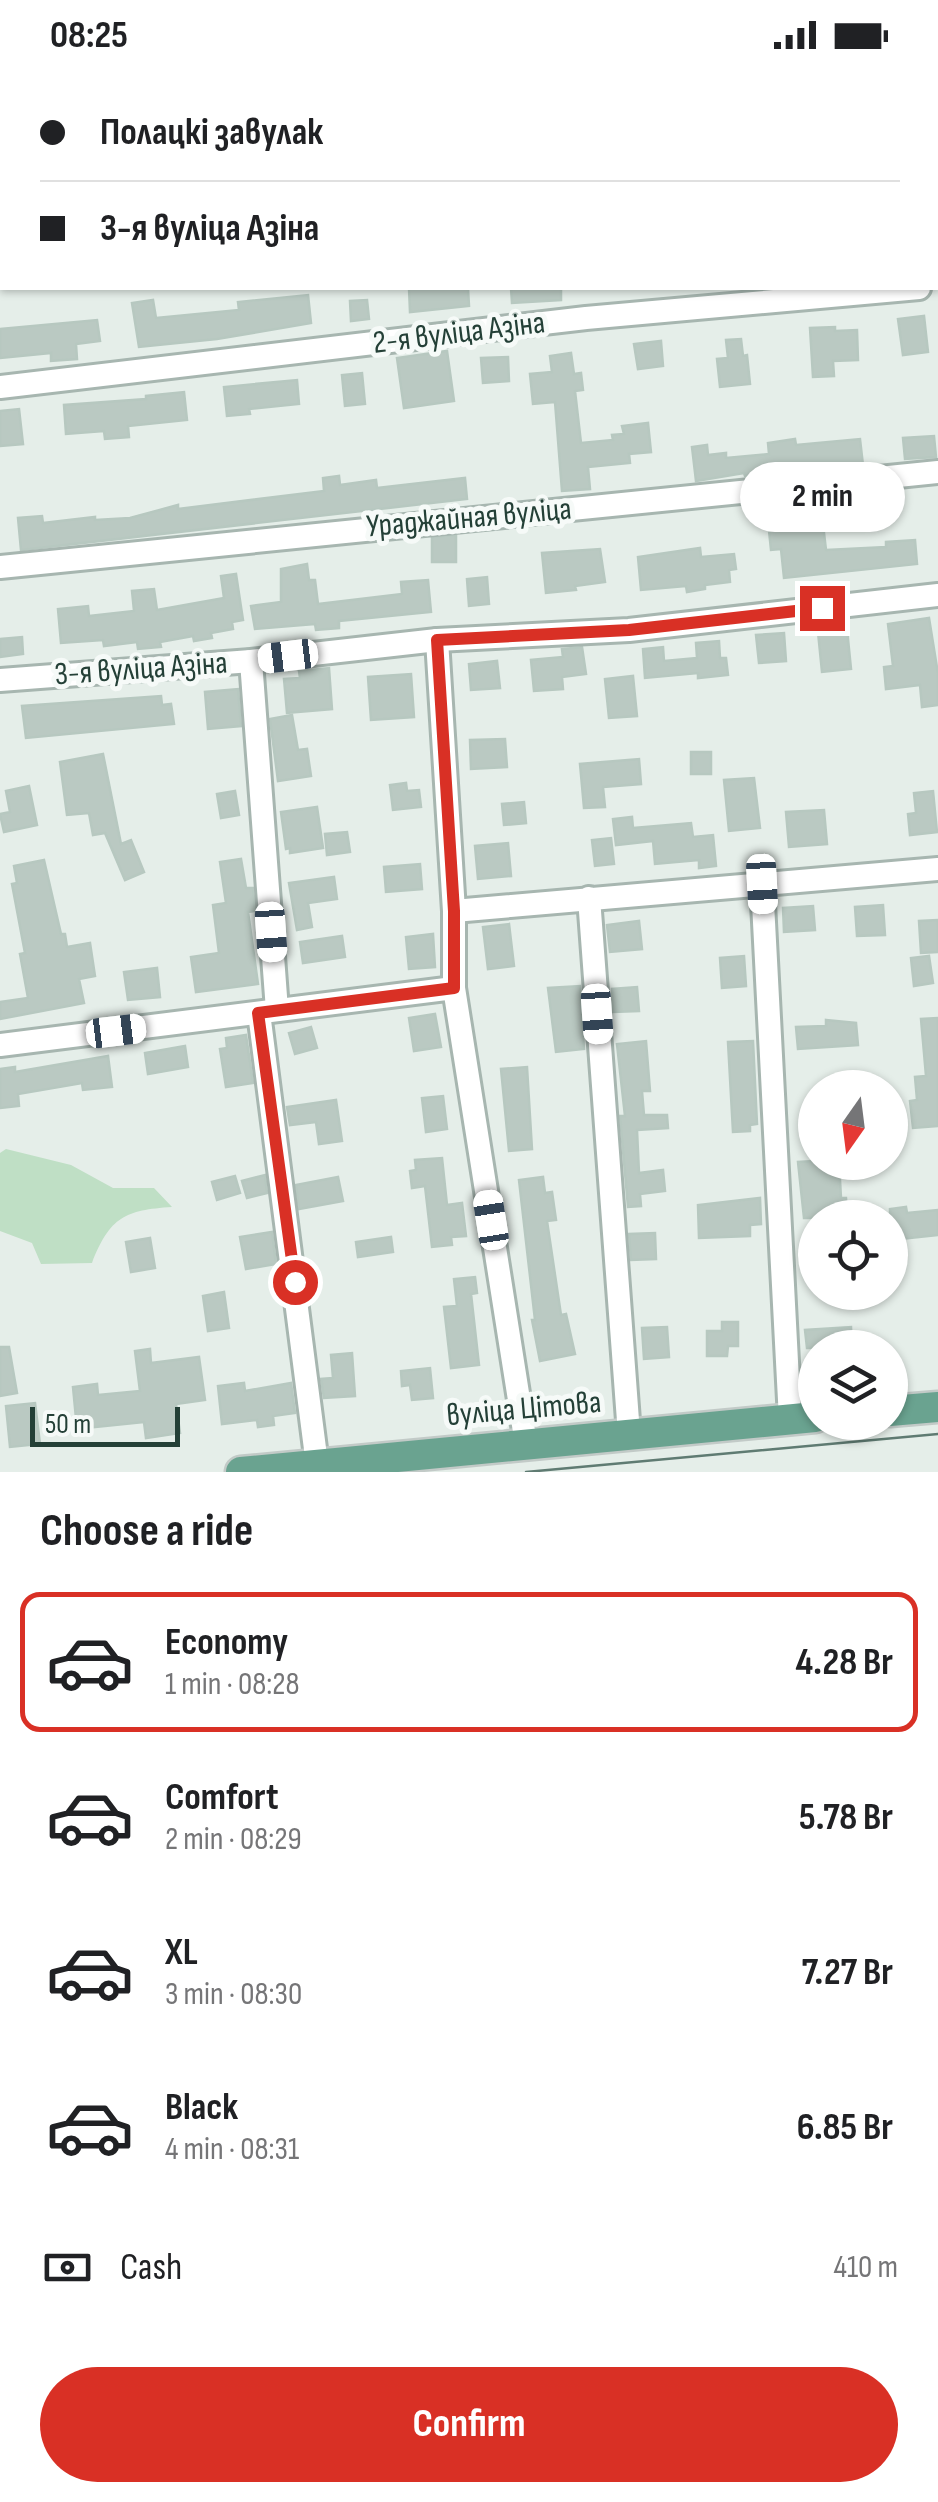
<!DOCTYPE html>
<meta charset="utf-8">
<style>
body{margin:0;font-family:"Sofia Sans Condensed",sans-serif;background:#f6f6f6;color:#202124;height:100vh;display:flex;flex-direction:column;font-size:38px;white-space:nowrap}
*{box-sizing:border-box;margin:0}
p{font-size:32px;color:#757577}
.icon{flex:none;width:55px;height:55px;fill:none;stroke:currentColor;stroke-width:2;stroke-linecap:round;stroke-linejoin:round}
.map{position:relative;height:1402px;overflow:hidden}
.drawer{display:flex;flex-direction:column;background:#fff;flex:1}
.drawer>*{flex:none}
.banner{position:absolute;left:0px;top:0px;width:940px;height:220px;box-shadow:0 2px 8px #0004;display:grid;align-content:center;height:220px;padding:0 40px;background:#fff}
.needle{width:65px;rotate:194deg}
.controls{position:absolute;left:798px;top:1000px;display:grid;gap:20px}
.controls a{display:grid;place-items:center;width:110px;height:110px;border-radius:50%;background:#fff;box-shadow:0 2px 8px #0004;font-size:50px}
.scale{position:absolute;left:30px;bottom:25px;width:150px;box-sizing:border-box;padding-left:10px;border:5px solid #244037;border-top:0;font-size:28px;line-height:35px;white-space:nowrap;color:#244037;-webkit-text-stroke:8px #f6faf8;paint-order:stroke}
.end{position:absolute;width:45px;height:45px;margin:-22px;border:12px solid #d93025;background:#fff;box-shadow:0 0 0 5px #fff}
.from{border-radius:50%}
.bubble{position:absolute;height:70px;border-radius:35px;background:#fff;box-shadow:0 2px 8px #0004;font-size:32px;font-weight:700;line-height:70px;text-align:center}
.car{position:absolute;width:30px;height:60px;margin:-30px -15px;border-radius:12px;box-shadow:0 0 8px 2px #0007;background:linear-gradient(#fff 24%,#345 0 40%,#fff 0 76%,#345 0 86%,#fff 0)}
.banner b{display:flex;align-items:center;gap:35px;height:95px;font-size:38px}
.banner b+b{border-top:2px solid #e0e0e0}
.banner i{width:25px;height:25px;background:#202124}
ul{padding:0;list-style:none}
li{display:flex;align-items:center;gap:30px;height:140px;margin:0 20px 15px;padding:0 20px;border:5px solid transparent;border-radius:20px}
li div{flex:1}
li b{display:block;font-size:38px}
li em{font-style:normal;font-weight:700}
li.active{border-color:#d93025}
li>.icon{width:90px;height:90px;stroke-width:1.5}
h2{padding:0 40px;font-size:45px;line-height:120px}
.pay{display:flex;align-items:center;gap:25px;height:110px;padding:0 40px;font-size:38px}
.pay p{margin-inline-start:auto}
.cta{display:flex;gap:20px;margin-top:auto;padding:20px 40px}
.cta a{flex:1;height:115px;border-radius:60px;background:#d93025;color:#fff;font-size:40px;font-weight:700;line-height:115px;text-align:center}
.status{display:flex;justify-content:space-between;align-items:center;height:70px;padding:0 50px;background:#fff;direction:ltr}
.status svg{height:28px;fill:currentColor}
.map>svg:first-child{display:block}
.green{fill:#bfdfc5}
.building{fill:#bac9c2;stroke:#b7c8c0;stroke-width:2.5}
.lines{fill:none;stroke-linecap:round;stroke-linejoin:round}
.street-casing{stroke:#a7b6b0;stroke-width:28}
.primary-casing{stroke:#c2cac7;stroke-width:35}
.street{stroke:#fff;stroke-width:22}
.primary{stroke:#6aa390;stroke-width:30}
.tram{stroke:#5f7b72;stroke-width:2.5}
.route{stroke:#d93025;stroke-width:12}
.labels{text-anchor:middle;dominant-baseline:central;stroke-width:10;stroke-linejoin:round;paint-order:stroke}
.street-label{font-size:32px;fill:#244037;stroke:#f6faf8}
</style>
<div class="status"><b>08:25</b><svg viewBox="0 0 49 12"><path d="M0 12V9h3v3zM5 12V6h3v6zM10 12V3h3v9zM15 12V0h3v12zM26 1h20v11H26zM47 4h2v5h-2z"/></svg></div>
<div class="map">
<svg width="938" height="1402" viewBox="0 0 938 1402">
<rect width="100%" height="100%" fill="#e5eee9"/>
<path class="green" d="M6 1079 71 1095 113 1118H154L172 1137C125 1140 110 1147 92 1193L41 1194 32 1173 0 1161V1083Z"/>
<g class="building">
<path d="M409 218H468L469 236 410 242Z"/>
<path d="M511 218H561V230L512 233Z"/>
<path d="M308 225 311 253 217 269 139 277 132 233 153 230 156 248 239 240 238 232Z"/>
<path d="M367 230 369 249 351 251 350 231Z"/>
<path d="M924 246 928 282 903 285 898 249Z"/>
<path d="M97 250 100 271 76 274 77 289 51 291V283L0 288V259Z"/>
<path d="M835 257V261L857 260 858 290 833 291 834 306 813 307 810 258Z"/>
<path d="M741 269 743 286 747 285 750 314 720 317 717 289 728 288 726 270Z"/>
<path d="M661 271 663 296 638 299 634 274Z"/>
<path d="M447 281 454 331 404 338 397 288Z"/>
<path d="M571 283 574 304 581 303 583 320 575 321 581 373 613 370 612 365 624 364 622 356 648 353 651 382 629 384 630 393 588 397 590 419 562 421 555 332 533 334 530 304 552 302 550 286Z"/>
<path d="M508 287 509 311 483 313 481 288Z"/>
<path d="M362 303 365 334 345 336 342 305Z"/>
<path d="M297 310 299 334 249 339 250 344 227 346 224 317Z"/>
<path d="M184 322 187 350 128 356 129 367 105 369 104 361 66 364 64 335 146 329V326Z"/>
<path d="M19 339 23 374 0 376V341Z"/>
<path d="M934 366 936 387 905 389 903 368Z"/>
<path d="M795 369 796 375 860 369 863 395 799 401 798 397 769 401V404L745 406 744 403 696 411 692 377 707 375 708 385 726 383V388L769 384 768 373Z"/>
<path d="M339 406 340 415 376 410 377 418 465 408 467 429 21 480 18 448 42 446 43 453 95 447V450L130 448 178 435V439L324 421 323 408Z"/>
<path d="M820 429 826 480 886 477V472L915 470 917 494 784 508 781 479 771 480 768 451 804 447 802 431Z"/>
<path d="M456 465V492H432V467Z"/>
<path d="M700 478 701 487 734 484 736 499 729 500 730 512 705 515V519L687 522 686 516 641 520 638 487Z"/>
<path d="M600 479 605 512 575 516 576 520 546 523 542 483Z"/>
<path d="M307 494 309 510H315L318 534 402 524 401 512 428 510 431 542 339 551V558L316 560 315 554 255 559 251 536 281 532V499Z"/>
<path d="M236 504 243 550 232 552 233 559 211 563 212 568 194 571 193 566 160 572 161 577 138 579 137 572 104 576 103 570 61 573 58 539 88 536 89 546 134 541 132 521 154 519 157 540 224 528 221 506Z"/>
<path d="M487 507 489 534 469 536 467 509Z"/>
<path d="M929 548 938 604V635L922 637 920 615 886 619 884 597 893 596 888 554Z"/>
<path d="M847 559 851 599 822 602 818 562Z"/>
<path d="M784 563 786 591 759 593 756 565Z"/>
<path d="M22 567 23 584 0 587V569Z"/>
<path d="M719 571 720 588H726L728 605 698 608V603L645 608 643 579 663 577 664 591 697 588 696 573Z"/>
<path d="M582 577 586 604 562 607 563 619 534 621 531 590 563 587 562 579Z"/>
<path d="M497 591 500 618 471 620 469 594Z"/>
<path d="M329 598 332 639 287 643 284 609 300 608 299 601Z"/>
<path d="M411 604 414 647 371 650 368 607Z"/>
<path d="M633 606 637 646 609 648 605 609Z"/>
<path d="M238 619 241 656 208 659 205 622Z"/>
<path d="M161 626 162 635 171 634 174 654 26 668 22 636Z"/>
<path d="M292 645 298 680 307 679 311 706 278 711 270 649Z"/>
<path d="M505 669 507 697 471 699 470 670Z"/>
<rect x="691" y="682" width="20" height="22"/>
<path d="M103 684 121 774 131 770 144 802 125 810 105 763 93 765 89 743 67 745 60 692Z"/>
<path d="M639 689 641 714 603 717 605 737 584 738 580 694Z"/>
<path d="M754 708 760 758 729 761 724 710Z"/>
<path d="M406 713 407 721 419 720 421 737 393 740 390 715Z"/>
<path d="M29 716 37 755 4 762 0 744 10 742 6 721Z"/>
<path d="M235 721 239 745 221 748 217 724Z"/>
<path d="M933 721 937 762 910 765 908 744 916 743 914 723Z"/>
<path d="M524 732 526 753 504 755 502 734Z"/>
<path d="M317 737 323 778 290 783V778L286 779 281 742Z"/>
<path d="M824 740 827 774 789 777 786 742Z"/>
<path d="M632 747 633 758 691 753 693 767 713 765 716 796 699 798V790L655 794 653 771 616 775 613 749Z"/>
<path d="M347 762 350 782 327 785 325 764Z"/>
<path d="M611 768 614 794 595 796 592 770Z"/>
<path d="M508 773 511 806 478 809 475 776Z"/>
<path d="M241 789 246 818H253L255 841 248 842 258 914 196 922 191 887 219 883 213 835 226 833 220 792Z"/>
<path d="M44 790 61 864H65L67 877 90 873 95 906 79 909 84 933 0 949V932L28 928 20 884 25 883 12 814 17 813 14 796Z"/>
<path d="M420 794 422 819 386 822 384 797Z"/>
<path d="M334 807 337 829 308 833 312 857 297 860 289 813Z"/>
<path d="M883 835 885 865 857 866 855 837Z"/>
<path d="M813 836 815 860 784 862 783 838Z"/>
<path d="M938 850V882L921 883 919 851Z"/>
<path d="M639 851 642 879 610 882 607 855Z"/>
<path d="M509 854 514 896 488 899 483 857Z"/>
<path d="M433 864 435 897 409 899 406 867Z"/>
<path d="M342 866 345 887 303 893 300 872Z"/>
<path d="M744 886 746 916 722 918 720 888Z"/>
<path d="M929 886 933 913 914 916 911 888Z"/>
<path d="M157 898 160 927 128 930 124 902Z"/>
<path d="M580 916 584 979 556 982 548 918Z"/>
<path d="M637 917 639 941 613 942 612 919Z"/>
<path d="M435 944 441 977 414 981 409 948Z"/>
<path d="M938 948V1056L913 1058 910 1031 917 1030 915 1007 926 1006 921 949Z"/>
<path d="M826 950 856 953 858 975 798 979 796 957 826 956Z"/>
<path d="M311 957 317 978 295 984 289 963Z"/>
<path d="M246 965 253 1013 226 1017 220 979 227 978 226 968Z"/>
<path d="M646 971 650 1021H642L644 1045H667L668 1058 637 1060 639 1103 663 1100 665 1121 640 1124 641 1136 628 1137 620 1046H625L617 974Z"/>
<path d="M753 971 757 1054 750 1055V1061L733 1062 728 972Z"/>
<path d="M185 976 188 997 148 1004 145 983Z"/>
<path d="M108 986 112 1017 83 1020 82 1013 18 1024 19 1036 0 1038V999L15 997V1002Z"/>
<path d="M527 997 532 1079 509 1081 501 999Z"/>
<path d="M443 1026 447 1059 426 1062 422 1028Z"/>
<path d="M336 1030 342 1071 319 1074 316 1052 290 1055 287 1037Z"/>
<path d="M442 1088 447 1135 462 1133 466 1166 451 1167 452 1175 432 1177 425 1116 412 1118 410 1101 416 1100 415 1090Z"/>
<path d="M815 1091 839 1092 841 1128H846L847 1148H804L798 1092Z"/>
<path d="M265 1105 267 1123 247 1128 242 1111Z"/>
<path d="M235 1106 240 1123 217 1130 212 1112Z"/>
<path d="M338 1107 343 1131 299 1139 296 1115Z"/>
<path d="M543 1107 545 1123 552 1122 556 1150 547 1151 561 1245 566 1244 575 1284 540 1291 532 1250H535L519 1110Z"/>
<path d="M760 1128 761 1154 750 1155V1166L699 1168 698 1135Z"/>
<path d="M906 1137 907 1143 938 1140V1165L890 1170V1139Z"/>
<path d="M272 1162 276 1194 246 1199 240 1167Z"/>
<path d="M655 1163 656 1189 631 1190 629 1164Z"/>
<path d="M391 1167 393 1182 358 1187 356 1172Z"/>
<path d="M150 1168 155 1198 131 1202 126 1172Z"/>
<path d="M475 1207 477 1223 471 1224 479 1295 451 1298 444 1237 457 1236 454 1209Z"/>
<path d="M224 1222 229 1258 208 1261 203 1226Z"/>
<path d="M722 1252H738V1276H728L727 1286H707V1261H722Z"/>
<path d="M667 1257 669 1287 644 1289 642 1258Z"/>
<path d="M851 1257 852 1278H807L805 1260Z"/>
<path d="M0 1277H9L17 1323 0 1326Z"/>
<path d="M150 1279 151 1293 199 1287 205 1330 176 1334 180 1363 146 1368 144 1352 77 1359 73 1317 97 1314 98 1325 140 1321 135 1281Z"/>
<path d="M352 1283 355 1326 324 1328 321 1309 333 1308 331 1285Z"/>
<path d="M430 1298 433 1328 412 1330 410 1315 402 1316 401 1301Z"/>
<path d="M244 1313 245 1321 291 1313 295 1343 273 1346 274 1355 258 1357 257 1350 222 1354 218 1316Z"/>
<path d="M35 1333 40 1374 10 1377 6 1336Z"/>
</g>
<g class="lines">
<defs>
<g id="street">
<path d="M36 0 37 2"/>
<path d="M453 0V2"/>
<path d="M812 0 813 2"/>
<path d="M115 2 150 0"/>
<path d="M0 15H2"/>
<path d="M0 203H2"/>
<path d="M0 317 586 248 919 218"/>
<path d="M0 497C312 463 625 434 938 402"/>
<path d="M437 570 454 841V918L526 1374"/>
<path d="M251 591 277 940"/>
<path d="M0 610 251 591 437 570 629 560 938 525"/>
<path d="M762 814 790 1349"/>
<path d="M589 828 629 1364"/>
<path d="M454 841 938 799"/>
<path d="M259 943 318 1402"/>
<path d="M0 975 454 918"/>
</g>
<g id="primary">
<path d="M890 1341 938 1337"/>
<path d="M241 1402 815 1347"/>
</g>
</defs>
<use href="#street" class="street-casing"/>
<use href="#primary" class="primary-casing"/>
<use href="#street" class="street"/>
<use href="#primary" class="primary"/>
<path class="tram" d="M526 1402 938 1364"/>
</g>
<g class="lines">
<path class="route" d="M295 1212 258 943 454 918V841L437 570 629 560 822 538"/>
</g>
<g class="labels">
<g class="street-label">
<text transform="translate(459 263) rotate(-7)">2-я вуліца Азіна</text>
<text transform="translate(469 448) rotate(-5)">Ураджайная вуліца</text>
<text transform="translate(141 599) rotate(-4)">3-я вуліца Азіна</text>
<text transform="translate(524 1339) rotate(-5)">вуліца Цітова</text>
</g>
</g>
</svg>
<div class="controls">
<a><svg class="needle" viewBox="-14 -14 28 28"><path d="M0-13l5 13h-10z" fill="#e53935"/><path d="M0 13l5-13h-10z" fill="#757577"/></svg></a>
<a><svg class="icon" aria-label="locate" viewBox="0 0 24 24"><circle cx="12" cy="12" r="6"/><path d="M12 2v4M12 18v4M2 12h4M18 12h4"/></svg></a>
<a><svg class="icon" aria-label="layers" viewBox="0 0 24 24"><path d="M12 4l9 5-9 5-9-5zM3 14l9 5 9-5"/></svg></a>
</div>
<div class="scale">50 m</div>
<i class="end from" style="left:295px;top:1212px"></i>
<i class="end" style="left:822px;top:538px"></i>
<div class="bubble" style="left:740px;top:392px;width:165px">2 min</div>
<i class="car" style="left:288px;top:586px;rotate:263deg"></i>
<i class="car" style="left:762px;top:814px;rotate:177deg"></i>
<i class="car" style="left:271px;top:862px;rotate:176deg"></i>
<i class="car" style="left:597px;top:944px;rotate:176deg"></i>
<i class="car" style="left:116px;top:961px;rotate:83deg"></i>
<i class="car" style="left:491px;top:1150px;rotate:351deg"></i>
<div class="banner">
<b><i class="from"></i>Полацкі завулак</b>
<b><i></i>3-я вуліца Азіна</b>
</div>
</div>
<section class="drawer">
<h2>Choose a ride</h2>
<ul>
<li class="active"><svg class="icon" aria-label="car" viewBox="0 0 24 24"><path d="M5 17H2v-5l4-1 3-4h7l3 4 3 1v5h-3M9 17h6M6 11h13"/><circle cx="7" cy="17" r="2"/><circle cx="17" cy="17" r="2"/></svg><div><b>Economy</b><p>1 min · 08:28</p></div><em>4.28 Br</em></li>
<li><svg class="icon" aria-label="car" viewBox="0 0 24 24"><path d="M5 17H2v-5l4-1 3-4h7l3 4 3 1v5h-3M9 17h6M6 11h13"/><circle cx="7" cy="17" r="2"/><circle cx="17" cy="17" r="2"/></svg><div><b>Comfort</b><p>2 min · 08:29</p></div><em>5.78 Br</em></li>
<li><svg class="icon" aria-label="car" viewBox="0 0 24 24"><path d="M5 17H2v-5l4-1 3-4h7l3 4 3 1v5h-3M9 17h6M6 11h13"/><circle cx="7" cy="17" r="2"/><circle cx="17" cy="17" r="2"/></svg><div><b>XL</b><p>3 min · 08:30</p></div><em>7.27 Br</em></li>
<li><svg class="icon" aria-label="car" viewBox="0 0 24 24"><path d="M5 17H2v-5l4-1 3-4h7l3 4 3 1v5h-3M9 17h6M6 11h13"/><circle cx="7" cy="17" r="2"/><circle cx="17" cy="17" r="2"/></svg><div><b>Black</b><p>4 min · 08:31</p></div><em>6.85 Br</em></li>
</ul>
<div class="pay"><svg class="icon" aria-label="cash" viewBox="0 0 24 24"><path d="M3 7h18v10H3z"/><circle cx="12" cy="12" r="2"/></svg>Cash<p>410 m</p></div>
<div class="cta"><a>Confirm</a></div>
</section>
